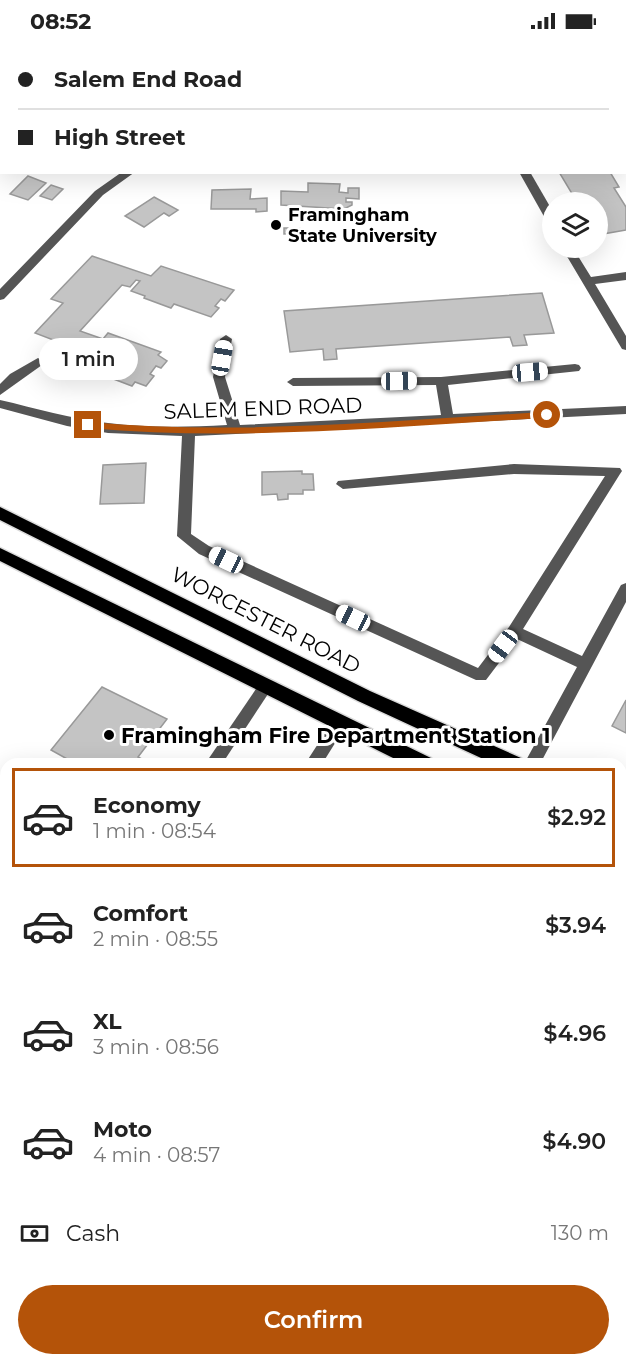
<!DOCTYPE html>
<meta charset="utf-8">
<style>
body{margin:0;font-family:Montserrat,sans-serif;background:#f6f6f6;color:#222;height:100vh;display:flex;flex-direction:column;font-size:22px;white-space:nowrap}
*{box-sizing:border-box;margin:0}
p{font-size:20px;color:#767676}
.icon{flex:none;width:33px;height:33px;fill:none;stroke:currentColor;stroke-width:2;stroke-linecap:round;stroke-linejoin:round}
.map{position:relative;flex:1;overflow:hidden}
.details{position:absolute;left:0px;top:716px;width:627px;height:608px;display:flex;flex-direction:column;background:#fff;border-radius:18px 18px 0 0;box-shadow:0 6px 24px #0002}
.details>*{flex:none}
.guide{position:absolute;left:0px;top:0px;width:627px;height:132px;box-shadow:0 6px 24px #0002;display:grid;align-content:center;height:132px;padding:0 18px;background:#fff}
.fabs{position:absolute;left:542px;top:150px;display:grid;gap:12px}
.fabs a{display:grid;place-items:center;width:66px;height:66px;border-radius:50%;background:#fff;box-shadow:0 6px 24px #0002;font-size:30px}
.end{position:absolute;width:27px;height:27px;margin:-14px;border:8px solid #b45309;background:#fff;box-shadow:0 0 0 3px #fff}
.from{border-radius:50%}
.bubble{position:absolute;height:42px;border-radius:21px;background:#fff;box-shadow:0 6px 24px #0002;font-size:20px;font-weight:600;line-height:42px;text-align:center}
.car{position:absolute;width:18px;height:36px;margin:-18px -9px;border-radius:8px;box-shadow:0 0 4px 2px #0007;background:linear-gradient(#fff 24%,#345 0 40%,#fff 0 76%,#345 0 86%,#fff 0)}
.guide b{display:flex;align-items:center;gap:21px;height:57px;font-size:22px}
.guide b+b{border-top:2px solid #e0e0e0}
.guide i{width:15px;height:15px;background:#222}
ul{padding:10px 0 0;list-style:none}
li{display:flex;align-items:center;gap:18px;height:99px;margin:0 12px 9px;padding:0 6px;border:3px solid transparent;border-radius:0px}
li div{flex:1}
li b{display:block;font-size:22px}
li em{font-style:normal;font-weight:600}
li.on{border-color:#b45309}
li>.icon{width:54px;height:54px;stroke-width:1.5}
.pay{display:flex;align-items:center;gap:15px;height:66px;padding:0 18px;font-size:22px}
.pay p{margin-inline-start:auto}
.button{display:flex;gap:12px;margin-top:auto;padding:12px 18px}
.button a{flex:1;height:69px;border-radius:36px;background:#b45309;color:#fff;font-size:24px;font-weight:600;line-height:69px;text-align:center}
.status{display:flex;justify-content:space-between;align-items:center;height:42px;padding:0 30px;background:#fff;direction:ltr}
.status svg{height:16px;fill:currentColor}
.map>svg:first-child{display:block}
.building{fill:#c4c4c4;stroke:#999;stroke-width:1.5}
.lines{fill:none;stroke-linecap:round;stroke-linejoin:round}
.highway-casing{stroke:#dbdbdb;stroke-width:3}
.path{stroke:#777;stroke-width:3;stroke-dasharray:1 2;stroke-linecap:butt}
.minor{fill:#555;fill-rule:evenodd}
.highway{fill:#000;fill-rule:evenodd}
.route{fill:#b45309}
.poi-dot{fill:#000;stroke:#fff;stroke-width:2}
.labels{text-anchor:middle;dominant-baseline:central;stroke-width:6;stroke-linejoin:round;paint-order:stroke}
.far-poi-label{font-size:18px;font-weight:bold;fill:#000;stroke:#fff;text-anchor:start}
.street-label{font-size:21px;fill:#000;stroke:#fff}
.poi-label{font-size:21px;font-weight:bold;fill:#000;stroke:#fff;text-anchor:start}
</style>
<div class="status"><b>08:52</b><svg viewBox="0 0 49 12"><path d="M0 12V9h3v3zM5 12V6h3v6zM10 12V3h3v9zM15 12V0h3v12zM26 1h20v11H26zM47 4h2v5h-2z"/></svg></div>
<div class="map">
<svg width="626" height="1322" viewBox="0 0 626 1322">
<rect width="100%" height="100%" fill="#fff"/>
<g class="building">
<path d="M159 0H240L242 1 161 2Z"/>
<path d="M559 130H610L619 145 614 146 626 165V188L597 193V160H577Z"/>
<path d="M28 134 46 141 28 158 10 152Z"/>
<path d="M308 141 340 142 339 150 348 151V146H359V157L346 156V160H352V163L344 167 281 163V149L308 150Z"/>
<path d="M51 143 63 147 52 158 40 154Z"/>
<path d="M251 147 250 157 267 156V169L256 170V167H211L212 148Z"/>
<path d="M154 155 178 168 169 174 164 171 144 185 125 174Z"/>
<path d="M284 186H301V191L284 192Z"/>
<path d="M92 214 151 234 161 224 234 248 225 259 221 257 215 264 219 266 211 275 174 262 171 266 144 256 145 254 131 249 140 239 136 238 130 245 122 243 80 289 103 297 108 291 161 310 158 313 167 319 161 326 156 324 150 332 154 334 146 344 135 340 132 344 66 319 77 307 35 291 63 261 51 257Z"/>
<path d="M542 251 554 291 524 293 527 303 513 304 510 295 336 307 337 317 324 318 323 307 290 310 284 269Z"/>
<path d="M146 421 144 461 100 462 103 423Z"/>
<path d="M302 429V432H313L314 448H303V452H288V457L278 458 277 452 262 453V430Z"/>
<path d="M102 645 167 677 138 715 142 717 139 722H76L51 708Z"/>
<path d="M626 658V691L612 684Z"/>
<path d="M0 763 6 766V814L0 810Z"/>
<path d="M626 874V931L621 927V882Z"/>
<path d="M6 1040V1123L0 1126V1043Z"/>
<path d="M621 1060H626V1190L621 1191Z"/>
<path d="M214 1317H285L281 1322H211Z"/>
</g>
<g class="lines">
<defs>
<g id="highway">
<path d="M0 465 370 649 521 716 523 722H494L358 659 0 478Z"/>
<path d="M0 506 431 716 433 722H405L0 519Z"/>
<path d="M621 762 626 763V780L621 779Z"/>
<path d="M621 803 626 805V823L621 821Z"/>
</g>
</defs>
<use href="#highway" class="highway-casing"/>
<path class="path" d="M525 2 529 0"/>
<g class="minor">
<path d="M62 0H75L61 2Z"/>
<path d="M301 0H313L300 2Z"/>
<path d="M387 0H398L399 2H388Z"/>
<path d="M403 0H415L402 2Z"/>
<path d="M2 20V27H0V21Z"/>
<rect x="0" y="41" width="2" height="6"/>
<path d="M122 130H135L103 153 4 257 0 258V247L95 149Z"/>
<path d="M519 130H530L552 168V181L546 178Z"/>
<path d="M562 206H573L591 235 626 230V238L595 242 626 294V308L622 307Z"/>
<path d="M226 293 232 297 225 335 240 383 441 373 436 343 293 344 287 340 293 336 441 335 575 322 579 323 581 326 579 329 448 343 453 372 626 364V372L195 394 191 492 209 504 478 626 509 585 605 434 514 432 343 447 336 442 338 439 514 422 620 426 622 429 620 432 523 587 582 614 621 543 626 541V560L540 722H524L577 625 517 597 486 638H476L199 512 177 494 182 394 108 391 67 384 0 366V358C35 366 71 377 108 381 147 386 188 385 227 383L213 335 220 297Z"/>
<path d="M38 316 44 320 42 323 0 353V342L10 332Z"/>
<path d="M265 639 270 641 272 645 270 649 222 722H205L260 641Z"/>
<path d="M339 676 344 677 347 682 322 722H305L334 677Z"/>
<path d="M621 1013 626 1015V1033L621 1031Z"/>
<path d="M6 1234V1254L0 1257V1237Z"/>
<rect x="621" y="1234" width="5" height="20"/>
<path d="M85 1317H108L106 1322H83Z"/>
<path d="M485 1317H509L511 1322H487Z"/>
</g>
<use href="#highway" class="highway"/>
</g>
<path class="route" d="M547 370 551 373 547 376C394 384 240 400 88 386L84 383 88 380C240 394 394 378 547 370Z"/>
<g class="poi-dot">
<circle cx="276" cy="183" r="6"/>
<circle cx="109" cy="693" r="6"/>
</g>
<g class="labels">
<g class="far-poi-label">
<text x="288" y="173">Framingham<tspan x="288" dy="21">State University</tspan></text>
</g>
<g class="street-label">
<text transform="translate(263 366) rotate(-2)">SALEM END ROAD</text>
<text transform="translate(266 578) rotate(27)">WORCESTER ROAD</text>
</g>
<g class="poi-label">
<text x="121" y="693">Framingham Fire Department Station 1</text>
</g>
</g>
</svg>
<div class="fabs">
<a><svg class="icon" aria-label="layers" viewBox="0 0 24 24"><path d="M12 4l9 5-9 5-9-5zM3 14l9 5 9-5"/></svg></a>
</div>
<i class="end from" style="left:547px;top:373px"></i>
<i class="end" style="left:88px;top:383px"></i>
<div class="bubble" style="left:39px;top:296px;width:99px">1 min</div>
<i class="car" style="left:222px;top:316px;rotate:10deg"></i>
<i class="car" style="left:530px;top:330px;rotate:85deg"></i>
<i class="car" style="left:399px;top:339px;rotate:89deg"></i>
<i class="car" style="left:226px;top:518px;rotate:295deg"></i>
<i class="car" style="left:353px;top:576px;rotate:295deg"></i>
<i class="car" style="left:503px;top:604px;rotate:217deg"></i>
<div class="guide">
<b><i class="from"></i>Salem End Road</b>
<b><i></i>High Street</b>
</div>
<section class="details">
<ul>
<li class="on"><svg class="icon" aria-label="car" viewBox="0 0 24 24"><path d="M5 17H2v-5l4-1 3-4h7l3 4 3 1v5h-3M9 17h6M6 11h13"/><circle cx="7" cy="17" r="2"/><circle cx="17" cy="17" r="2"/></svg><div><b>Economy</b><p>1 min · 08:54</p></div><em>$2.92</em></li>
<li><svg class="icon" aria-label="car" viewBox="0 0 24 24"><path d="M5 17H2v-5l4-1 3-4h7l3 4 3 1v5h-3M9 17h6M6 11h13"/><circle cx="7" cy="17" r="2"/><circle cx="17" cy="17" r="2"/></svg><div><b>Comfort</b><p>2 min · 08:55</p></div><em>$3.94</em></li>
<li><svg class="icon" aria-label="car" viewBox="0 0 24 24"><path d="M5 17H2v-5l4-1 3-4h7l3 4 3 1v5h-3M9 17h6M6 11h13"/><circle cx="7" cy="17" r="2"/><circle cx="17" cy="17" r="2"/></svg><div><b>XL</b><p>3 min · 08:56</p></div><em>$4.96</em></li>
<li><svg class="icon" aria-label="car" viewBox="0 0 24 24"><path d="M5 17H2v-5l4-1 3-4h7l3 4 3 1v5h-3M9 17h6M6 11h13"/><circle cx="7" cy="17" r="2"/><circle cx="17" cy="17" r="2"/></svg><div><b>Moto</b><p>4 min · 08:57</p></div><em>$4.90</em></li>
</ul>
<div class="pay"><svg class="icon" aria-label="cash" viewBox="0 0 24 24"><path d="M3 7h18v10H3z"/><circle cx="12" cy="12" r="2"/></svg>Cash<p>130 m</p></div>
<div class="button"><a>Confirm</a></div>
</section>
</div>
